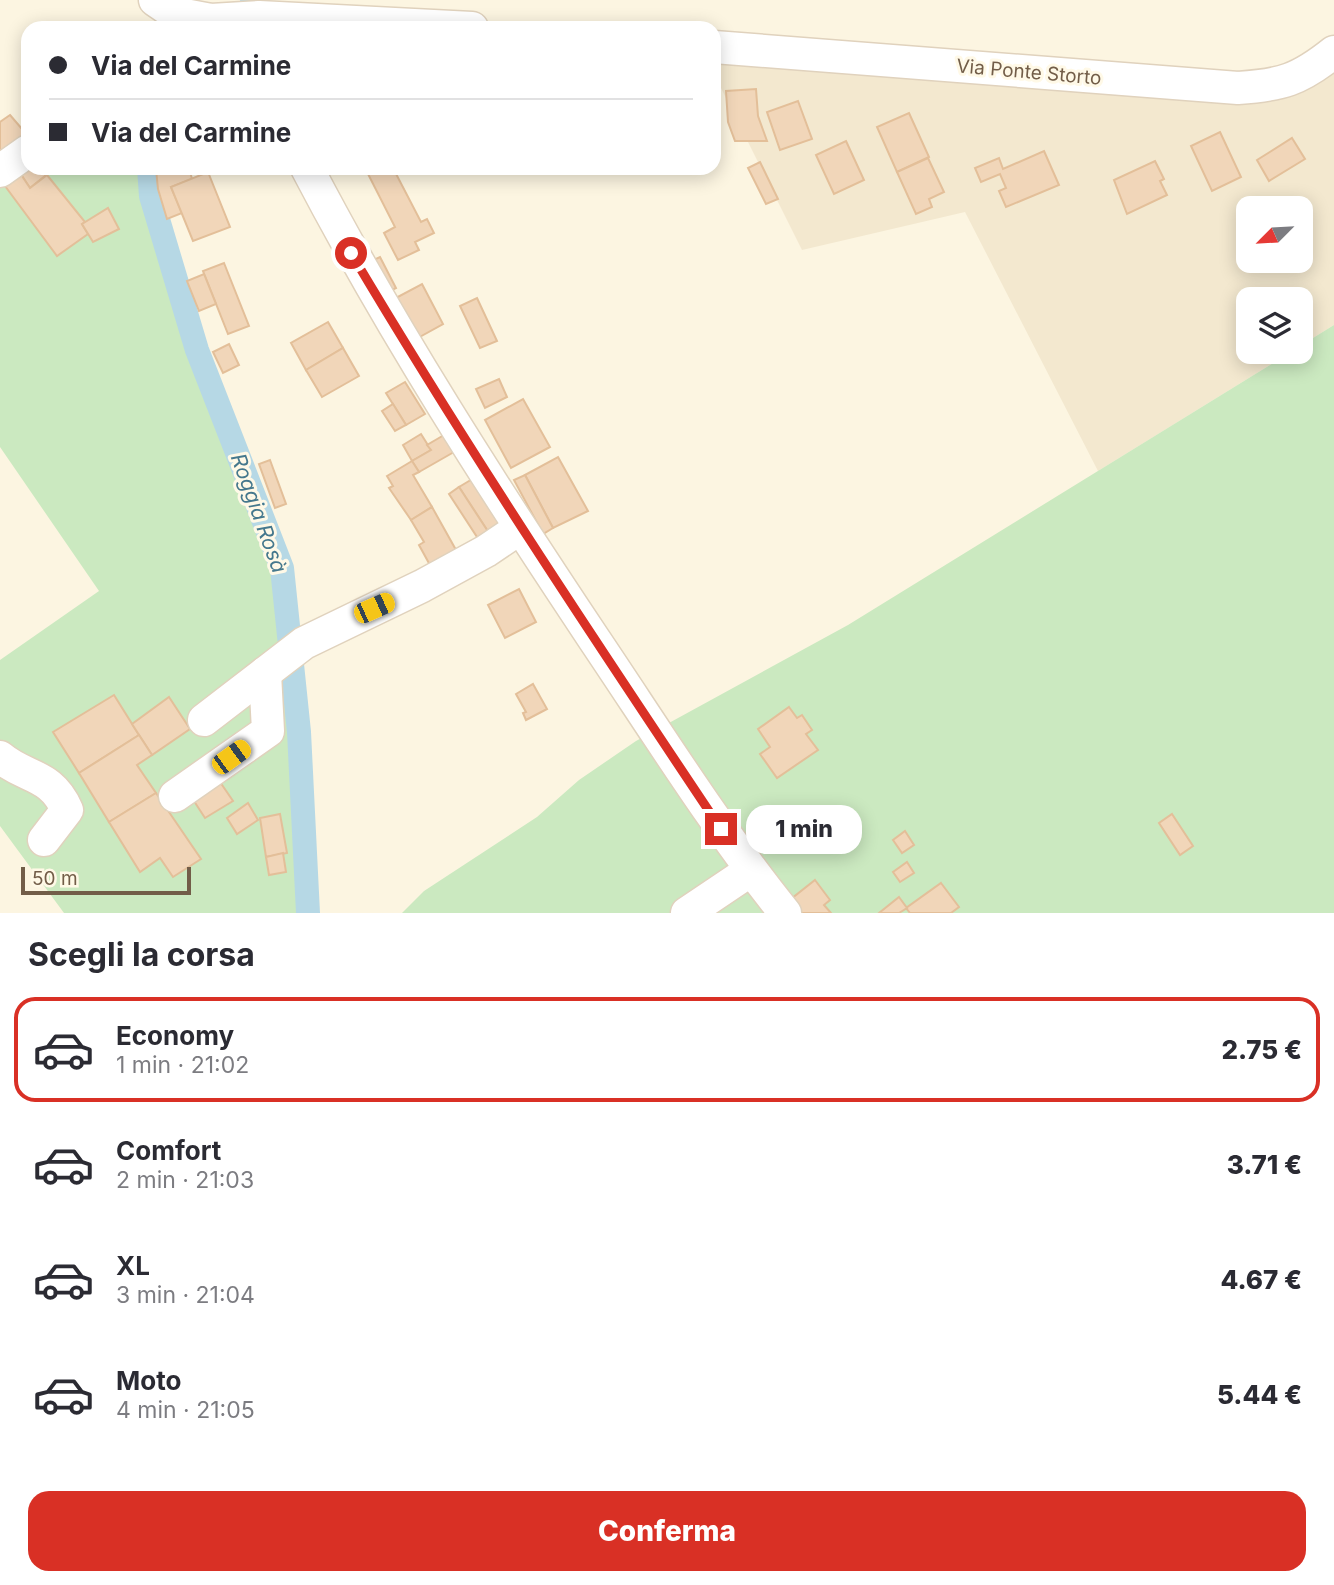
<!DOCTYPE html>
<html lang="it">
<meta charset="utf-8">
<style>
body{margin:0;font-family:Inter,sans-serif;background:#f2f2f3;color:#2b2b33;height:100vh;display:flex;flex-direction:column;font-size:26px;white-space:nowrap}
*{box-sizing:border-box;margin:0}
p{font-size:23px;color:#7c7c81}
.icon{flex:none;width:38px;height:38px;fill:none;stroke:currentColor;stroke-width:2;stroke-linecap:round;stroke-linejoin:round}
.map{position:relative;height:913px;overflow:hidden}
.sheet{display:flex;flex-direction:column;background:#fff;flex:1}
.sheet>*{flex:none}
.guide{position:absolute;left:21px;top:21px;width:700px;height:154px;border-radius:21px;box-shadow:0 4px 18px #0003;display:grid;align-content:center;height:154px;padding:0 28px;background:#fff}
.needle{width:46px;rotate:246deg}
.buttons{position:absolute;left:1236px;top:196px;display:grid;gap:14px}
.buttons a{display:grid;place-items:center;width:77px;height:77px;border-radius:14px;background:#fff;box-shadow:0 4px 18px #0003;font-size:35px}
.scale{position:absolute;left:21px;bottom:18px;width:170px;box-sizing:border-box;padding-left:7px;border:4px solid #725d48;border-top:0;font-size:19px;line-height:24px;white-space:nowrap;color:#725d48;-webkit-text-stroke:5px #fff9e7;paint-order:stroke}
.end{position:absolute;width:32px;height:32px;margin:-16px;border:9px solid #d93025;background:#fff;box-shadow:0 0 0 4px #fff}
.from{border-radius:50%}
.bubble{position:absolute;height:49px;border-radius:21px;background:#fff;box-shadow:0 4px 18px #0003;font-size:23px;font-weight:800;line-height:49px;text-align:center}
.car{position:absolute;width:21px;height:42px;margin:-21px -10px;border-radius:9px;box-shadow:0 0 5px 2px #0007;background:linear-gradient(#f5c518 24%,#345 0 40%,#f5c518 0 76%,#345 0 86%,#f5c518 0)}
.guide b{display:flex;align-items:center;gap:24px;height:66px;font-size:26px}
.guide b+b{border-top:2px solid #e1e1e2}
.guide i{width:18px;height:18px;background:#2b2b33}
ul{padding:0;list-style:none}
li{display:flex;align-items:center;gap:21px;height:105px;margin:0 14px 10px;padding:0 14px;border:4px solid transparent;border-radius:21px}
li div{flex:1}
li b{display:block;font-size:26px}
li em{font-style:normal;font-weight:800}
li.on{border-color:#d93025}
li>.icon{width:63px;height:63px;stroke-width:1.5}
h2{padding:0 28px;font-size:32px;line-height:84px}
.primary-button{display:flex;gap:14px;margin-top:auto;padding:14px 28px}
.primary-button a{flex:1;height:80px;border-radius:21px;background:#d93025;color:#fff;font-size:28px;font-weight:800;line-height:80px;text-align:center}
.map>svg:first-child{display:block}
.residential{fill:#f3e8cf;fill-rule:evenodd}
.green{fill:#cbe9c0}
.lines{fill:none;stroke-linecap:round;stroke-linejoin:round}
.canal{stroke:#b6d8e5;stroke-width:24}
.building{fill:#f1d6b9;stroke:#e3bf99;stroke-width:2}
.minor-casing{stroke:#e0d2bd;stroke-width:35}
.minor{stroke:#fff;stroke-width:32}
.route{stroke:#d93025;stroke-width:9}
.labels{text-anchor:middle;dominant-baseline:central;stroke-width:6;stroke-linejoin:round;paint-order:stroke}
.street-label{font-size:19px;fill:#725d48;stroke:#fff9e7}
.water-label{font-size:21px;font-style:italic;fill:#45788d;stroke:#fff9e7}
</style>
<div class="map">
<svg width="1334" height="913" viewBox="0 0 1334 913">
<rect width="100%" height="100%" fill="#fcf5e1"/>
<path class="residential" d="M714 57 1066 85 1334 70V325L1300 346V299H1248V352H1291L1098 471 965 212 802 250 714 74ZM1248 208H1300V261H1248Z"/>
<g class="green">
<path d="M28 168H155C157 202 170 234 180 267 209 367 249 463 286 560L297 609 302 661 312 913H64L0 826V660L99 591 0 447V184Z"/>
<path d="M1334 325V913H402L424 891 537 817 579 780 636 741 848 625 1291 352H1300V346Z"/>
</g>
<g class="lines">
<g class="canal">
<path d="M252 2 253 0"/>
<path d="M149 168 151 196 197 350 282 568 299 732 308 913"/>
</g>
</g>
<g class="building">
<path d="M756 89 758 116 767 141H735L728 122 726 91Z"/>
<path d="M798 101 812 139 780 150 767 112Z"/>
<path d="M909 113 929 157 897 172 877 127Z"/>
<path d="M10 115 28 136 0 160V122Z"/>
<path d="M1220 132 1241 177 1212 191 1191 146Z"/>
<path d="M1292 138 1305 159 1269 181 1257 160Z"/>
<path d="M846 141 864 180 834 194 816 155Z"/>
<path d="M1044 151 1059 185 1006 207 999 191 1006 188 1000 174 981 182 975 168 999 158 1003 169Z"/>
<path d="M928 158 944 192 929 199 932 207 916 214 897 172Z"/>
<path d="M1155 161 1164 179 1160 181 1167 195 1127 214 1114 180Z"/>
<path d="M760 162 778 199 766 204 748 168Z"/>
<path d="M28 168H55L30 188 20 173Z"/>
<path d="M161 168H189L192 179 171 187 182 213 167 219 158 189 156 169Z"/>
<path d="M365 168H393L421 222 427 219 434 233 415 242 419 250 398 260 384 233 395 227Z"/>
<path d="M208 172 230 227 193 241 171 187Z"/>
<path d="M20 173 30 188 47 175 85 222 82 224 88 234 57 256 5 186Z"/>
<path d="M108 208 119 229 93 242 82 224Z"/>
<path d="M380 257 396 288 382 295 365 264Z"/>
<path d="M224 263 249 326 228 334 203 271Z"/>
<path d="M204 274 216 304 199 311 187 281Z"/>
<path d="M422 284 443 324 416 339 394 299Z"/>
<path d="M477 298 497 341 480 348 460 306Z"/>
<path d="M328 322 343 348 306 370 291 343Z"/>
<path d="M229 344 239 365 223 373 213 352Z"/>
<path d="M343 348 359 376 322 397 306 370Z"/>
<path d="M499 379 507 397 485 408 476 389Z"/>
<path d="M405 382 425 414 406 425 386 393Z"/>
<path d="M523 399 550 447 511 468 485 420Z"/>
<path d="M393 404 406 425 395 431 382 411Z"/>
<path d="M421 434 431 450 412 461 403 445Z"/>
<path d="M444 435 454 452 419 472 412 461 431 450 427 445Z"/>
<path d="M558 457 588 511 553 528 525 475Z"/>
<path d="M270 460 286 504 275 508 259 464Z"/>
<path d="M412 461 419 472 413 475 432 507 411 520 389 488 393 486 387 476Z"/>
<path d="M525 475 553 528 543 534 514 480Z"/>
<path d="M474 478 504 524 489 533 459 487Z"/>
<path d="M459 487 489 533 479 540 449 494Z"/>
<path d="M432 507 456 550 430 565 419 545 424 542 411 520Z"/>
<path d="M519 589 536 622 505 638 488 605Z"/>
<path d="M533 684 547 709 526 720 523 713 526 712 516 694Z"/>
<path d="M114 695 139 735 79 773 53 732Z"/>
<path d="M169 697 190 729 152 755 132 724Z"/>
<path d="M789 707 797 718 802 715 812 730 806 734 818 750 777 778 760 754 770 747 758 729Z"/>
<path d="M139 735 152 755 137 765 156 793 109 822 79 773Z"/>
<path d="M218 779 233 801 205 818 192 798Z"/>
<path d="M156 793 201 859 173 877 160 858 140 872 109 822Z"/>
<path d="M248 803 258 820 237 834 227 818Z"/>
<path d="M280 814 287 853 266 857 260 818Z"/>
<path d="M1172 814 1193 846 1180 855 1159 823Z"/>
<path d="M905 831 914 845 902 853 893 840Z"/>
<path d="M283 853 286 872 269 875 266 857Z"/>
<path d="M907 862 914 873 900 882 893 872Z"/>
<path d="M815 880 830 900 824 905 831 913H802L791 899Z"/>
<path d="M941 883 959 907 951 913H910L906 908Z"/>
<path d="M899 897 907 908 899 913H879Z"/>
</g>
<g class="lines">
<defs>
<g id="minor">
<path d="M155 0 174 13 211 20 259 17 472 28"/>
<path d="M714 47 1238 88C1282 85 1299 80 1334 52"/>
<path d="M307 168C392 331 492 486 594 639 656 731 715 826 785 913"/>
<path d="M0 171 28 151"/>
<path d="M204 720 304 643 422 586 486 551 520 528"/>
<path d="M0 757C26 779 51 773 67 810L44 840"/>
<path d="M175 796 268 731 265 673"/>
<path d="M687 913 751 870"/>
</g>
</defs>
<use href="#minor" class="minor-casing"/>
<use href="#minor" class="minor"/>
</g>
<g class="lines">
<path class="route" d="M351 253C468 450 594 639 721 829"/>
</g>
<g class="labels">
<g class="street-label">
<text transform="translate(1029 72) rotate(5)">Via Ponte Storto</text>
</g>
<g class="water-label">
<text transform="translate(259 513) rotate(70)">Roggia Rosà</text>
</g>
</g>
</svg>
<div class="buttons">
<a><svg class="needle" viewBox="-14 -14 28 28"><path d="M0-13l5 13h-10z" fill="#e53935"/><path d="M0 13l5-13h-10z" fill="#7c7c81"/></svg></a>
<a><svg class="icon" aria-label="layers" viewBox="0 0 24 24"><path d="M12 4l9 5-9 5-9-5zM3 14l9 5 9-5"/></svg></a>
</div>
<div class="scale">50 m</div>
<i class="end from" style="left:351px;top:253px"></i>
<i class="end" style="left:721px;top:829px"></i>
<div class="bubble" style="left:746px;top:805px;width:116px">1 min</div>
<i class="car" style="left:374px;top:608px;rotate:66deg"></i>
<i class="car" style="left:231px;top:757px;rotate:54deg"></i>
<div class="guide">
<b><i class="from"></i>Via del Carmine</b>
<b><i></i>Via del Carmine</b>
</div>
</div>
<section class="sheet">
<h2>Scegli la corsa</h2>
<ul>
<li class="on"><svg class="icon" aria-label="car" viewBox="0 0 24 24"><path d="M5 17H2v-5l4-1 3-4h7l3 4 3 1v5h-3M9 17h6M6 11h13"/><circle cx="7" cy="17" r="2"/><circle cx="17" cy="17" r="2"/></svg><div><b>Economy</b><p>1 min · 21:02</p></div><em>2.75 €</em></li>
<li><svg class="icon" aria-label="car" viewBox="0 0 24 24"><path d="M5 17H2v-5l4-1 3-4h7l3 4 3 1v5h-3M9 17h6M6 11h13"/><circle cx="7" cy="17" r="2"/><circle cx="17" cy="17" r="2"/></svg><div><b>Comfort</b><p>2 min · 21:03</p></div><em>3.71 €</em></li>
<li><svg class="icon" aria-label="car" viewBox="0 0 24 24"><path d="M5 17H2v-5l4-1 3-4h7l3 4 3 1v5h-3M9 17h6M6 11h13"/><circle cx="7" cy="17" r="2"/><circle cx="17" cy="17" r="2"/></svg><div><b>XL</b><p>3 min · 21:04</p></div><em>4.67 €</em></li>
<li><svg class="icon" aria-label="car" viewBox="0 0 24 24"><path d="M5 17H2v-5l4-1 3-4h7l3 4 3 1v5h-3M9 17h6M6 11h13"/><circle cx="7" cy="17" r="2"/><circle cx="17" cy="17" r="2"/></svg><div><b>Moto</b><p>4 min · 21:05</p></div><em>5.44 €</em></li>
</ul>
<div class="primary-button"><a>Conferma</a></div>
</section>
